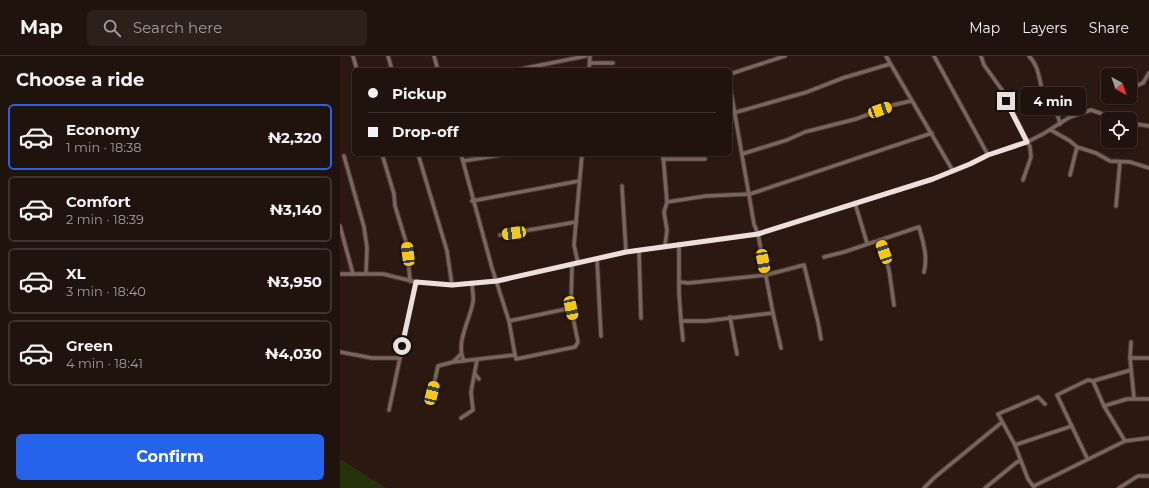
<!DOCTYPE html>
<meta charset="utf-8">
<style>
body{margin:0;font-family:Montserrat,sans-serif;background:#2d201b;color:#f1f3f6;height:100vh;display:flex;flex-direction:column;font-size:15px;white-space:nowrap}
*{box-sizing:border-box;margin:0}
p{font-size:13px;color:#a29e9d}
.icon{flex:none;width:22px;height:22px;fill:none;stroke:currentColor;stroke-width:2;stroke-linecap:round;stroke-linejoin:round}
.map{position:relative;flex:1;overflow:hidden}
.sheet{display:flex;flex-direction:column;background:#20120d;width:340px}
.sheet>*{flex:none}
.banner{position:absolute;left:12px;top:12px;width:380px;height:88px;border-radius:6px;box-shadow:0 1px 3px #0004,0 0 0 1px #3d322e;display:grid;align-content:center;height:88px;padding:0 16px;background:#20120d}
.needle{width:26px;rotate:140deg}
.fabs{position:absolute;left:761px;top:12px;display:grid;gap:8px}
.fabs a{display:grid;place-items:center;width:36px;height:36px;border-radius:6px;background:#20120d;box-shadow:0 1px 3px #0004,0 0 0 1px #3d322e;font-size:20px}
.end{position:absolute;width:18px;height:18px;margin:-9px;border:5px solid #ede0db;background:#111;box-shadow:0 0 0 2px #111}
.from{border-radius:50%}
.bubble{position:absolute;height:28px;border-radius:6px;background:#20120d;box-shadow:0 1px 3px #0004,0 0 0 1px #3d322e;font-size:13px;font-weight:700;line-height:28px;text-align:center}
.car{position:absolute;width:12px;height:24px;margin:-12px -6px;border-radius:5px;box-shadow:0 0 3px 1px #0007;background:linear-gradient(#f5c518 24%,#345 0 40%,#f5c518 0 76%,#345 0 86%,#f5c518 0)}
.banner b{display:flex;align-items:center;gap:14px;height:38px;font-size:15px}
.banner b+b{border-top:1px solid #3d322e}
.banner i{width:10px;height:10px;background:#f1f3f6}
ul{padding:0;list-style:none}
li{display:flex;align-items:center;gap:12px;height:66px;margin:0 8px 6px;padding:0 8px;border:2px solid #3d322e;border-radius:6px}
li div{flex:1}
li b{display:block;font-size:15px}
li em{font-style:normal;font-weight:700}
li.current{border-color:#2563eb}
li>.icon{width:36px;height:36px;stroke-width:1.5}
h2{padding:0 16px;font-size:18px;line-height:48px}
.cta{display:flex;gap:8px;margin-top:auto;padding:8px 16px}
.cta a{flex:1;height:46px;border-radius:6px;background:#2563eb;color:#fff;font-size:16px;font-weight:700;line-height:46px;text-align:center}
header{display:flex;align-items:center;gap:24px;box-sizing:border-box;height:56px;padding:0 20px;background:#20120d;border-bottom:1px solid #3d322e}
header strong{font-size:19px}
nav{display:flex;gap:22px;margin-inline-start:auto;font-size:14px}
.search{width:280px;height:36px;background:#2d201b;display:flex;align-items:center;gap:10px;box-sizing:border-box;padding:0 14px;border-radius:6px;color:#a29e9d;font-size:15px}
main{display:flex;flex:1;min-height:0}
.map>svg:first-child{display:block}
.green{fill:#26330a}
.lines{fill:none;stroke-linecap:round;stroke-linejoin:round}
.minor-casing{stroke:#413431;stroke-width:5.5}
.minor{stroke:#7a645b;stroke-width:3.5}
.route{stroke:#ede0db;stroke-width:5}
</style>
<header>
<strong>Map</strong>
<div class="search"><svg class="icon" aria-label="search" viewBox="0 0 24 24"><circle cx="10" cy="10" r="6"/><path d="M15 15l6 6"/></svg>Search here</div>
<nav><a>Map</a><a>Layers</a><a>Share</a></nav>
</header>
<main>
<section class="sheet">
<h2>Choose a ride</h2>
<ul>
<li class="current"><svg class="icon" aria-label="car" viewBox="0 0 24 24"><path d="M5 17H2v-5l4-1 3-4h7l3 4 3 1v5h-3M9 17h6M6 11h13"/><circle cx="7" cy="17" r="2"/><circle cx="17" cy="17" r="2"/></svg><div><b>Economy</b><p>1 min · 18:38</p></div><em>₦2,320</em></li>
<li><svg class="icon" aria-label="car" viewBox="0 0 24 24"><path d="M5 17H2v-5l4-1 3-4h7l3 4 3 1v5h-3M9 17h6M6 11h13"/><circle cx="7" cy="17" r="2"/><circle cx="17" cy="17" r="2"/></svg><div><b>Comfort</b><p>2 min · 18:39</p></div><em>₦3,140</em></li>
<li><svg class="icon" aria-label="car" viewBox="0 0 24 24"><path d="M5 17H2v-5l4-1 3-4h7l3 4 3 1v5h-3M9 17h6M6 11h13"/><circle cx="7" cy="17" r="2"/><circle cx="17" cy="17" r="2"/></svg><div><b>XL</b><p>3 min · 18:40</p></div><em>₦3,950</em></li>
<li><svg class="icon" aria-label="car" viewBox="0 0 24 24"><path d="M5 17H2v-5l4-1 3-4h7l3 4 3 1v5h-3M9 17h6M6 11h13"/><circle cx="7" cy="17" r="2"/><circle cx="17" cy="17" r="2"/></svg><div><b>Green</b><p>4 min · 18:41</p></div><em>₦4,030</em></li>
</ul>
<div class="cta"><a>Confirm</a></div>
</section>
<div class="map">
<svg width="809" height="432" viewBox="0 0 809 432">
<rect width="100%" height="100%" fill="#2a1811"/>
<path class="green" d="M0 403 46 432H0Z"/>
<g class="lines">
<defs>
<g id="minor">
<path d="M13 0 17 14"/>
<path d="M48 0 52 14"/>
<path d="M94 0 98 14"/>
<path d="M546 0 613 115"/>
<path d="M594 0 648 99"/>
<path d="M641 0 644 9 662 34 690 91 691 101 683 124"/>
<path d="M689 0C701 12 698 27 705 41 710 52 717 52 720 68"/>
<path d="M250 7H273"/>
<path d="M176 14 246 0"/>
<path d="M249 14 250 0"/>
<path d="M390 18 445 0"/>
<path d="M790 32 803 27 809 17"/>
<path d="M390 58 467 36 503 22 550 8"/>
<path d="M790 67 809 70"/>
<path d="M711 74 730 85 737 91"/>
<path d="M42 98 54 138 55 150 67 189 70 225"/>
<path d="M78 98 107 195 112 229"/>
<path d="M121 98 152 212 169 265 175 299"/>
<path d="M323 98 327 146 324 156 327 174 325 190"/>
<path d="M402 98 447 84 465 76 516 63 553 49 571 45"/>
<path d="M4 100 24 171 27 192 26 217"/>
<path d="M323 103H365"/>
<path d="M123 105 167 98"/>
<path d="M730 119 737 91 756 97 770 105 790 106 809 112"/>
<path d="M282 130 286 196"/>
<path d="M132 145 239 125"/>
<path d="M327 146 366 140 410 138 592 77"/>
<path d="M515 147 527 187"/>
<path d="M776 150 780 106"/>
<path d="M0 170 13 218"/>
<path d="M160 179 236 166"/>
<path d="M540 184 549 214 554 249"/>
<path d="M339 188V237L341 265H366L433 257 418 178 414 168 390 30"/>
<path d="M299 194 301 262"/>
<path d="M484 201 504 196 579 171C583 186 588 200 584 216"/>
<path d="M257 203 261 280"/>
<path d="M238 207 234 189 242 98"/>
<path d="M0 218H43L76 226 112 229 157 225 286 196 418 178 593 123 630 108 648 99 687 86 703 78 730 61 751 54 778 63"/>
<path d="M340 226 348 227 426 219 464 209 478 266 481 283"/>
<path d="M433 257 441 292"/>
<path d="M390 261 397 298"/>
<path d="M169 265 231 252"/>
<path d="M341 265 343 284"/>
<path d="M0 296 32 302H60"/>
<path d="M790 302 791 286"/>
<path d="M124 305C115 287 130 264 133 246 134 240 132 233 132 227"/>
<path d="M113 306 175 299 176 303 235 291 238 286 231 252 232 208"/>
<path d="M135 318 139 323"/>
<path d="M753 325 764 350"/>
<path d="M92 337 98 310 113 306 121 298"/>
<path d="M794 342 790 302H809"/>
<path d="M705 348 698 341 658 358 675 389 732 370"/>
<path d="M49 354 76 226"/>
<path d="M121 362 133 354 131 336 137 304"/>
<path d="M785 385 764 350 787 343H809"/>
<path d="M747 402 717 339 748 324 753 325 791 314"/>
<path d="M681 405 688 423 694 431"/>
<path d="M694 430 785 385 809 382"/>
<path d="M584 432 595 421 661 367"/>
<path d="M645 432 677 406 681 405 675 389"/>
<path d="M779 432 798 420H809"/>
</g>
</defs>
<use href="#minor" class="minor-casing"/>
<use href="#minor" class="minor"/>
</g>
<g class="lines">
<path class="route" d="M62 290 76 226 112 229 157 225 286 196 418 178 593 123 630 108 648 99 687 86 666 45"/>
</g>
</svg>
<div class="fabs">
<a><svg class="needle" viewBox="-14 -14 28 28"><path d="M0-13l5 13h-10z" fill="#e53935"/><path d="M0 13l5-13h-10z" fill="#a29e9d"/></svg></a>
<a><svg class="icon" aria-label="locate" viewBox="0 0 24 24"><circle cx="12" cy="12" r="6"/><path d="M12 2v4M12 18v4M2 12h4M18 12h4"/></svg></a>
</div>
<i class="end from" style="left:62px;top:290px"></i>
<i class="end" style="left:666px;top:45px"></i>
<div class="bubble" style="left:680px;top:31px;width:66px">4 min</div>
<i class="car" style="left:540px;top:54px;rotate:70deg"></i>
<i class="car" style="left:174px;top:177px;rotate:262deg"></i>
<i class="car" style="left:544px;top:196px;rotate:341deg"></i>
<i class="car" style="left:68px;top:198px;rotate:353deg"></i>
<i class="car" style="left:423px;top:205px;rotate:170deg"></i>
<i class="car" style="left:231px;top:252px;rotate:168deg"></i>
<i class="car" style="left:92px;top:337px;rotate:14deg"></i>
<div class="banner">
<b><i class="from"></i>Pickup</b>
<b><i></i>Drop-off</b>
</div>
</div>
</main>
